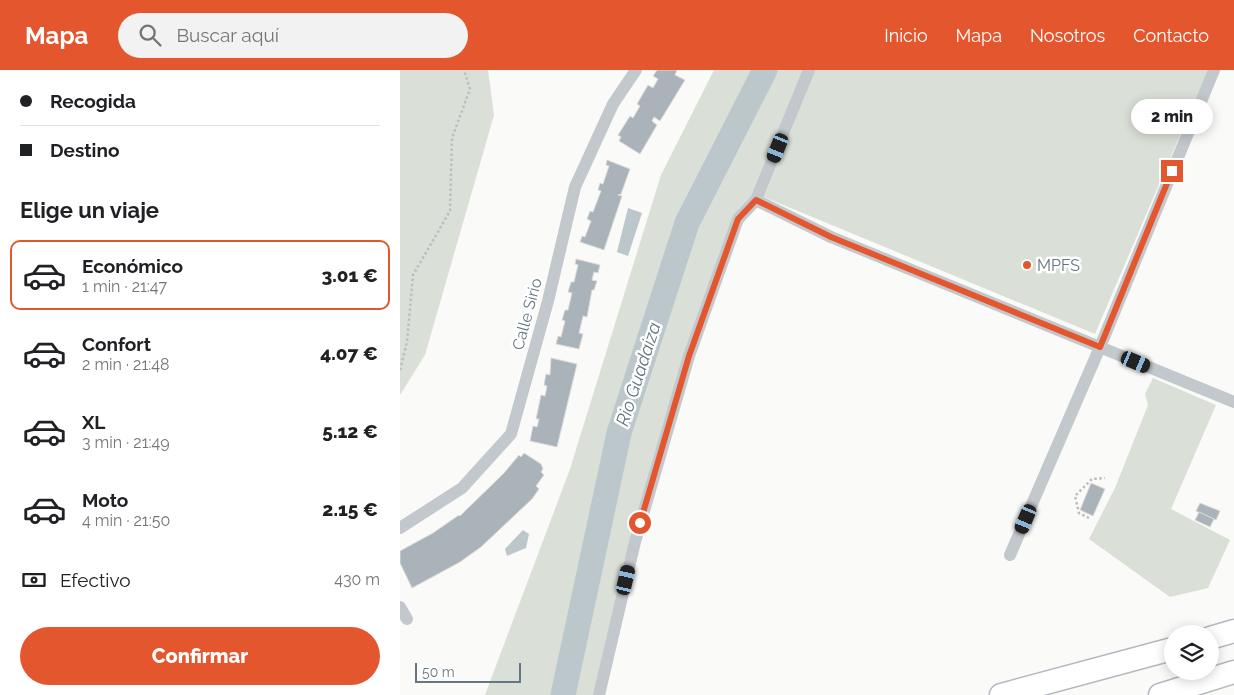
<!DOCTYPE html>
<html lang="es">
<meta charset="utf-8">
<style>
body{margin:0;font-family:Raleway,sans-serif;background:#f2f2f2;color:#202124;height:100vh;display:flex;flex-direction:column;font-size:19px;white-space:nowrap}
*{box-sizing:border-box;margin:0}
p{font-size:16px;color:#757577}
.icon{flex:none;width:28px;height:28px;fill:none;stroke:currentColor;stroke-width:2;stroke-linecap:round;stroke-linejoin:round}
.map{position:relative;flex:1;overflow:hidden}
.sheet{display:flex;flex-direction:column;background:#fff;width:400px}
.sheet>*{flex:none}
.guide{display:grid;align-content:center;height:110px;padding:0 20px;background:#fff}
.tools{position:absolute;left:764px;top:555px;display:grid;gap:10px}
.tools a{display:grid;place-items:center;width:55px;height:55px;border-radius:50%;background:#fff;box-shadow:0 2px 12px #0003;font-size:25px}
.scale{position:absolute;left:15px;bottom:12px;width:106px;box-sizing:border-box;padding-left:5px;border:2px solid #657683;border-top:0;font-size:14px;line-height:18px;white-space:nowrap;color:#657683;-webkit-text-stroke:4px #fff;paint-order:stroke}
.end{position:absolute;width:22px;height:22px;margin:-11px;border:6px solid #e4572e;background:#fff;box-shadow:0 0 0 2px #fff}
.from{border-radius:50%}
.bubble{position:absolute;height:35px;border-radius:18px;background:#fff;box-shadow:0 2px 12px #0003;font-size:16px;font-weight:800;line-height:35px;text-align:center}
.car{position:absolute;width:15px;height:30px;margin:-15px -8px;border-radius:6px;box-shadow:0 0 4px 1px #0007;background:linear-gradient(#222 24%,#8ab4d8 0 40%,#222 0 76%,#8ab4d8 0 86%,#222 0)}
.guide b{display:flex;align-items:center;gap:18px;height:48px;font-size:19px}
.guide b+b{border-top:1px solid #e0e0e0}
.guide i{width:12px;height:12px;background:#202124}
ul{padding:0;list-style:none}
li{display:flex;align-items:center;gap:15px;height:70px;margin:0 10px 8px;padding:0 10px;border:2px solid transparent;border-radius:10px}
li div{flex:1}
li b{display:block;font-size:19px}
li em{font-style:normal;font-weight:800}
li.selected{border-color:#e4572e}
li>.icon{width:45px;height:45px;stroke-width:1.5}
h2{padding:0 20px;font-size:22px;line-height:60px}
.pay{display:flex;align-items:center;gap:12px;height:55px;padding:0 20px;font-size:19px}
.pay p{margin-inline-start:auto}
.primary-button{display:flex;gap:10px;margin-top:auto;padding:10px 20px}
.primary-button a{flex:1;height:58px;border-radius:30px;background:#e4572e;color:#fff;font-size:20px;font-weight:800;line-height:58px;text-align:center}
header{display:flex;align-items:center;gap:30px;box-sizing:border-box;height:70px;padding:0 25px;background:#e4572e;color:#fff}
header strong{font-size:24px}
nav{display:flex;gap:28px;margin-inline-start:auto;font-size:18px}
.search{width:350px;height:45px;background:#f2f2f2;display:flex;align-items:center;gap:12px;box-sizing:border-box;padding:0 18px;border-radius:28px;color:#757577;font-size:19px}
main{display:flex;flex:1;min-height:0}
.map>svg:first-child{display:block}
.green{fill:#dadfd7}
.water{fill:#bbc7cb}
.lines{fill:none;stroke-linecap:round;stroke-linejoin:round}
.river{stroke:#bbc7cb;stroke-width:25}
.building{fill:#aab3b9;stroke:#dcdcda}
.highway-casing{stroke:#b4b9bd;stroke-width:25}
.path{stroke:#bbbfc2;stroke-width:2.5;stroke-dasharray:2.5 2.5;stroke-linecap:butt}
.street{stroke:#c3c8cc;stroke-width:12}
.highway{stroke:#fff;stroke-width:22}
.route{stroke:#e4572e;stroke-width:6}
.poi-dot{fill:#e4572e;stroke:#fff;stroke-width:2}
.labels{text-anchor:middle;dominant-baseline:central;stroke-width:5;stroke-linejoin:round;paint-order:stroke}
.poi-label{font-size:16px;fill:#657683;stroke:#fff;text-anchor:start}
.street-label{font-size:16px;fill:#657683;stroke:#fff}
.water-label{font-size:18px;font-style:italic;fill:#60757c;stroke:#fff}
</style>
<header>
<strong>Mapa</strong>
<div class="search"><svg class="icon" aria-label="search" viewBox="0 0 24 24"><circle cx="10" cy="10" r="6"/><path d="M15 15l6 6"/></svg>Buscar aquí</div>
<nav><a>Inicio</a><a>Mapa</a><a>Nosotros</a><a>Contacto</a></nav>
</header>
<main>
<section class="sheet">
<div class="guide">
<b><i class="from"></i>Recogida</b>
<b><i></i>Destino</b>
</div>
<h2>Elige un viaje</h2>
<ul>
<li class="selected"><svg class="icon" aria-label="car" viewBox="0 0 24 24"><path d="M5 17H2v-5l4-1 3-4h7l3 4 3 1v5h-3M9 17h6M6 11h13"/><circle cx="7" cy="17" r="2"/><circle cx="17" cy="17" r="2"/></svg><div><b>Económico</b><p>1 min · 21:47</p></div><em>3.01 €</em></li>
<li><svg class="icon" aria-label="car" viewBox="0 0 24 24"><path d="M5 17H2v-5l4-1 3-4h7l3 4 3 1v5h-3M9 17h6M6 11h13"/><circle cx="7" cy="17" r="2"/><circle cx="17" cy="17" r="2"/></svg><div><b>Confort</b><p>2 min · 21:48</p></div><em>4.07 €</em></li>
<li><svg class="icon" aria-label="car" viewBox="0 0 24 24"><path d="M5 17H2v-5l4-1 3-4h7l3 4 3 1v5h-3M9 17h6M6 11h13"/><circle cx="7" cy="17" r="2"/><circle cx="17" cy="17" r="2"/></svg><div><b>XL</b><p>3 min · 21:49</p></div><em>5.12 €</em></li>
<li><svg class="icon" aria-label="car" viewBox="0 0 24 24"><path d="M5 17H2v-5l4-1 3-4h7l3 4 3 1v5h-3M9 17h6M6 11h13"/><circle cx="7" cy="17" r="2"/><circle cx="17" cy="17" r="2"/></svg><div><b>Moto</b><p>4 min · 21:50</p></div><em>2.15 €</em></li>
</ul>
<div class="pay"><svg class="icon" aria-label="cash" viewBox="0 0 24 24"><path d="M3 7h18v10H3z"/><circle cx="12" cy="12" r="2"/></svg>Efectivo<p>430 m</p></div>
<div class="primary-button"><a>Confirmar</a></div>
</section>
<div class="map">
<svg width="834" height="625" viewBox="0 0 834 625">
<rect width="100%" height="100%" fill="#fafaf8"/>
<g class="green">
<path d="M0 0H88L94 45 25 285 0 325Z"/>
<path d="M314 0H407L356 130 338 149 289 286 199 625H85L170 399 261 105Z"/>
<path d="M415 0H808L695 264 364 127Z"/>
<path d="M753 308 816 335 771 439 830 470 808 518 770 527 689 469 715 418 748 335 745 324Z"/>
</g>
<g class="water">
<path d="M228 138 242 143 228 186 217 182Z"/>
<path d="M123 460 129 464 126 478 107 486 105 479Z"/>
</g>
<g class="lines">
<path class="river" d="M163 625 219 363 287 153 365 0"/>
</g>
<g class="building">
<path d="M257 0H277L275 5 285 10 260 51 254 47 252 51 257 55 240 84 219 71 221 67 218 65 230 46 233 48 240 36 237 34 248 15 253 18 258 9 253 6Z"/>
<path d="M207 90 230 99 221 124 218 125 222 126 204 180 180 172 182 166 185 167 191 151 187 149 190 141 193 142 201 121 198 120 200 113 203 114 209 96 206 95Z"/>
<path d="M176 189 200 195 198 203 194 202 192 210 197 211 194 220H192L187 247 183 246 179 263 183 264 179 279 156 274 158 266 161 267 165 251 162 250 165 240H168L172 223 168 222 171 212H174L178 195 175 194Z"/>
<path d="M151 288 177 294 157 377 130 371 133 356 137 357 139 349H136L141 325 145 326 147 316 144 315 146 304 150 305Z"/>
<path d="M124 383 141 394 143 399 141 402 144 405 136 416 139 419 132 429 81 477 60 492 12 518 0 493V481L33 463 59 445 60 446 104 403 119 385 121 387Z"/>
<path d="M691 413 705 419 693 446 680 440Z"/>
<path d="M800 433 820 441 816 450 796 441Z"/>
<path d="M799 442 814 449 810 457 795 450Z"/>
</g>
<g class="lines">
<defs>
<g id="highway">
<path d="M810 568 834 561"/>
<path d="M601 625 772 579"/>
<path d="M760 625 834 602"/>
</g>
</defs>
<use href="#highway" class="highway-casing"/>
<g class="path">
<path d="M0 300 7 272 13 205 50 141 52 68 70 19 64 0"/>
<path d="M689 448 679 443 675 426 692 409 705 408"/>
</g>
<g class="street">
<path d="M356 130 431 167 834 332"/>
<path d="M0 458 62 418 111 364 148 231 175 117 213 34 236 0"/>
<path d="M610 485 700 277 814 0"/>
<path d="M0 537 7 549"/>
<path d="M199 625 235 472 289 286 338 149 356 130 409 0"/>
</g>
<use href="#highway" class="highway"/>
</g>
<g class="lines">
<path class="route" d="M240 453 289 286 338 149 356 130 431 167 700 277 772 101"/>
</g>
<circle class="poi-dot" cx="627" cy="195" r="5"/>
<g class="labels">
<g class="poi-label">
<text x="637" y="195">MPFS</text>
</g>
<g class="street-label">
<text transform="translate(127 244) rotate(-75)">Calle Sirio</text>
</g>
<g class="water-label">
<text transform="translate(238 304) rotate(-72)">Rio Guadaiza</text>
</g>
</g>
</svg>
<div class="tools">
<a><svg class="icon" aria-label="layers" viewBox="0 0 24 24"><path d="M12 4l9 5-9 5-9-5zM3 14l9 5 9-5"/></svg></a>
</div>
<div class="scale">50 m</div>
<i class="end from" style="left:240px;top:453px"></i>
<i class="end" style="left:772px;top:101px"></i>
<div class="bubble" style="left:731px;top:29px;width:82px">2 min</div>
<i class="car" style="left:378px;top:78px;rotate:202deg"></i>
<i class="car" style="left:736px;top:292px;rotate:113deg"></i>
<i class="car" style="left:626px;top:449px;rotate:203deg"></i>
<i class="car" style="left:226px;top:510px;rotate:13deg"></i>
</div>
</main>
